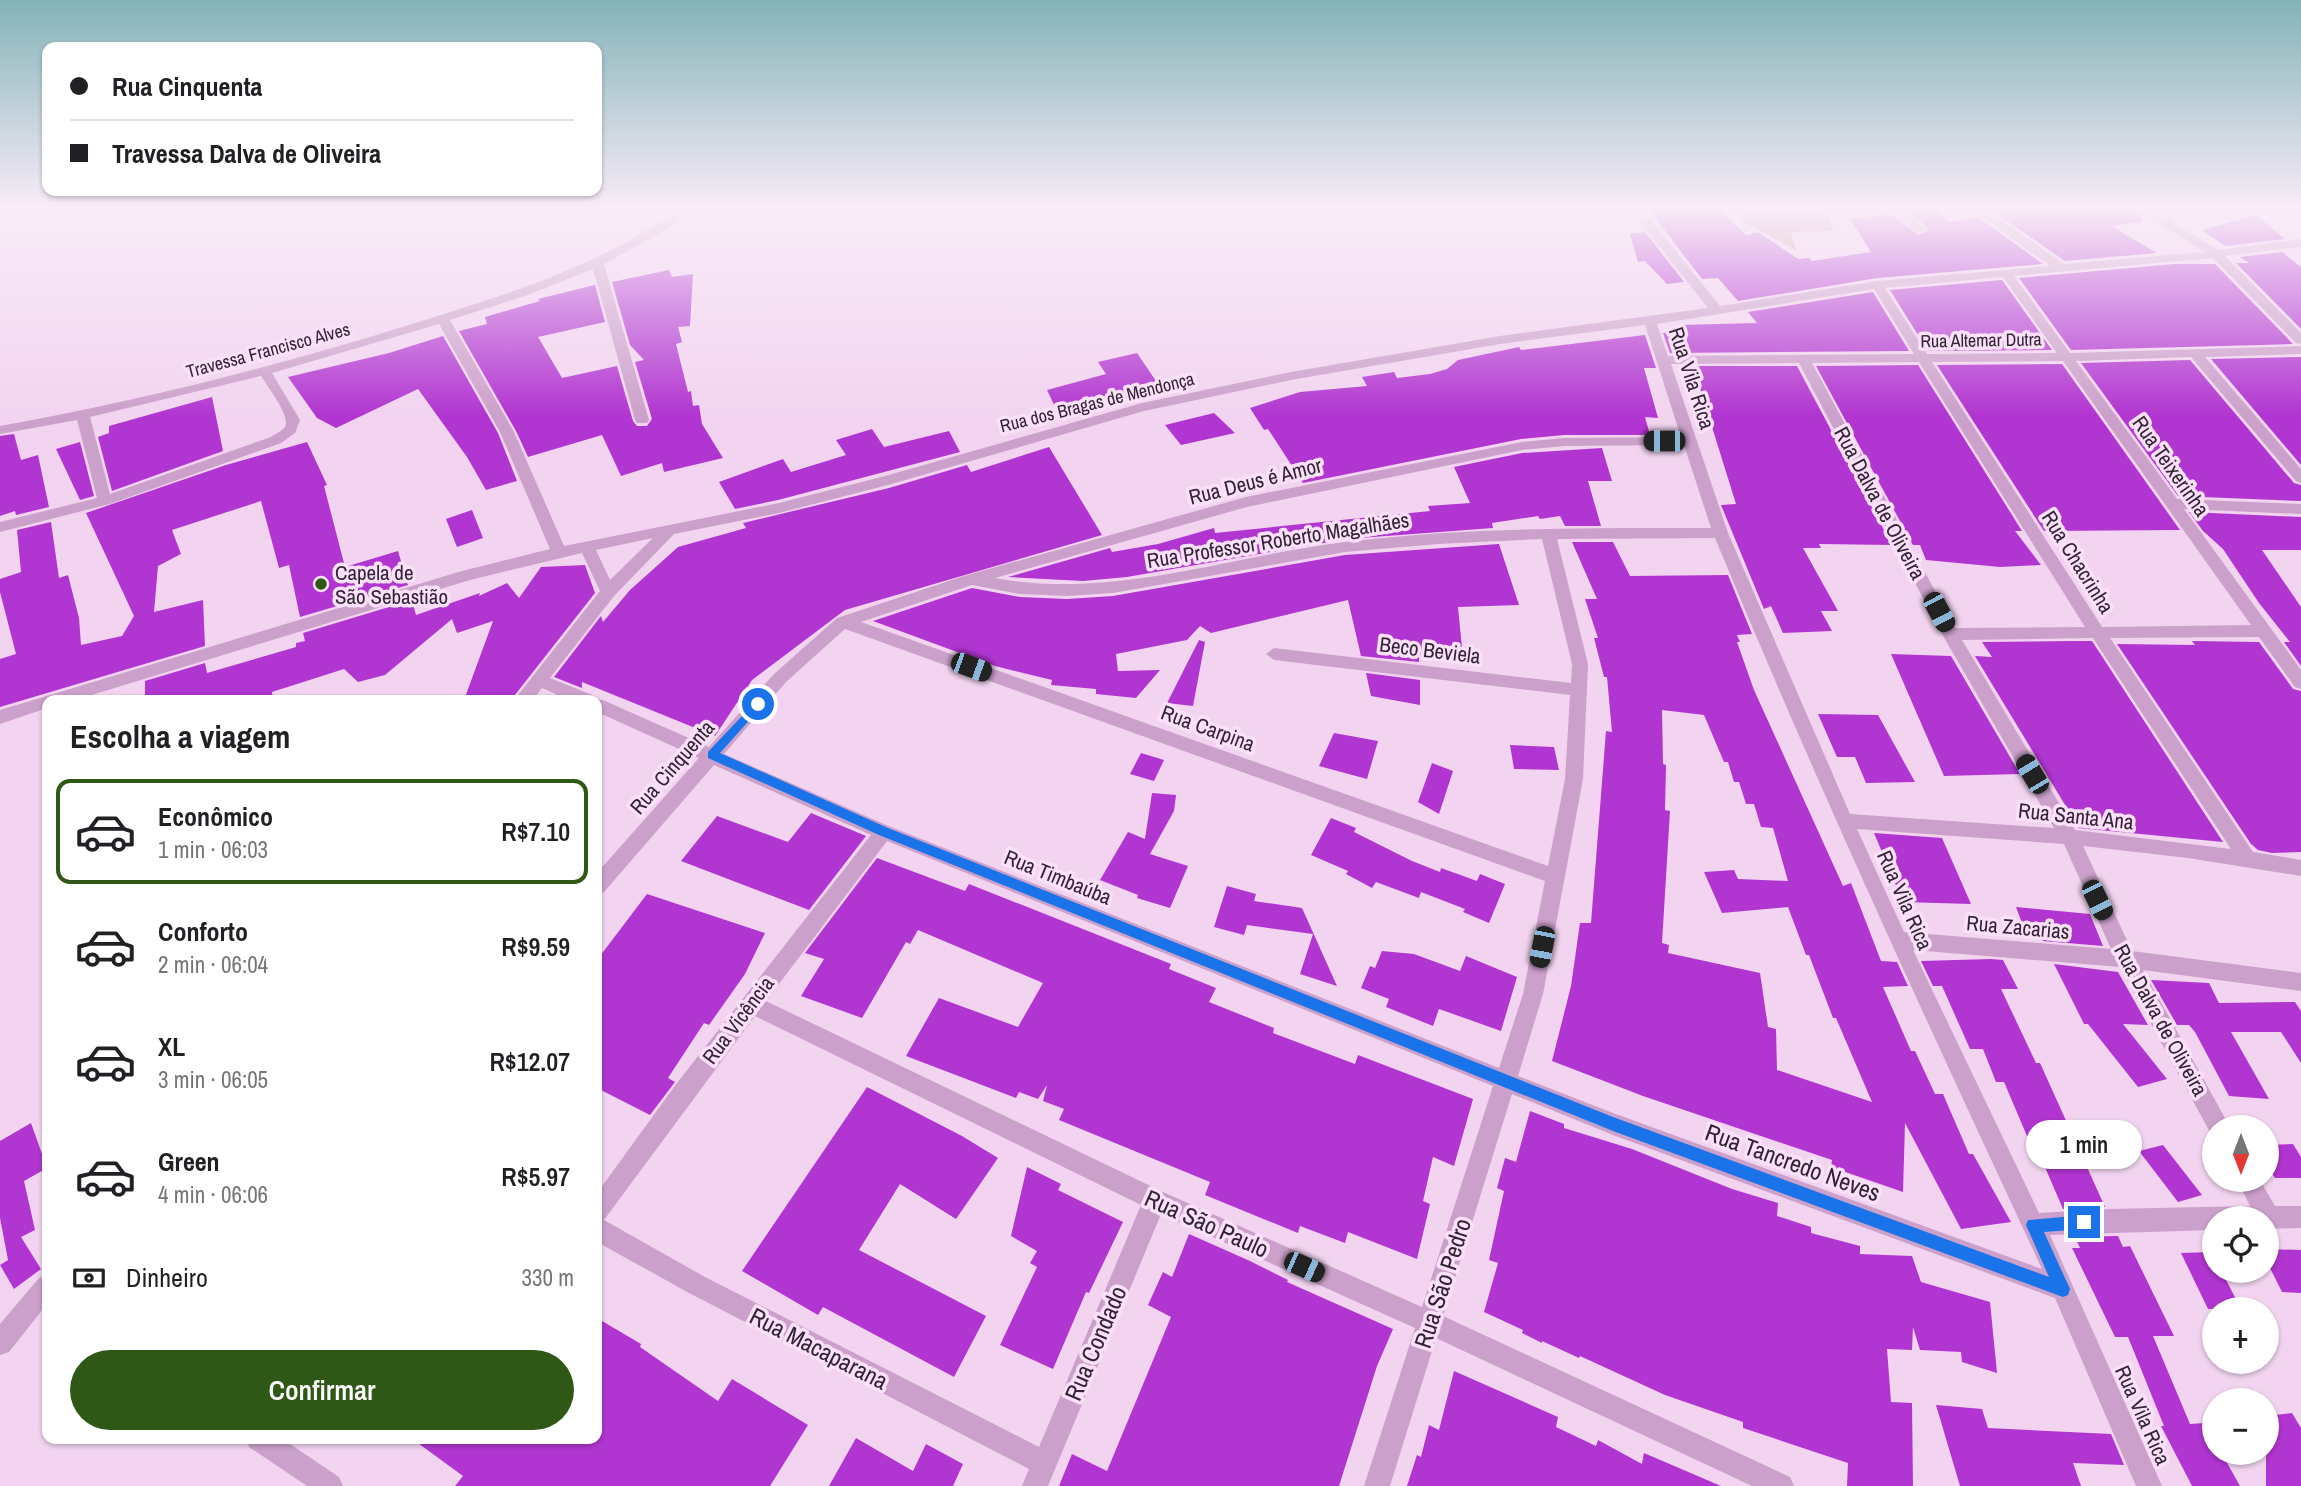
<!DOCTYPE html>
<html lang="pt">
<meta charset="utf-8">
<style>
body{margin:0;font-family:"Archivo Narrow",sans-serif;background:#f6f6f6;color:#202124;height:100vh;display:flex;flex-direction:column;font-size:26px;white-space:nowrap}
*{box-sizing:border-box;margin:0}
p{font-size:23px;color:#757577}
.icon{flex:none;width:38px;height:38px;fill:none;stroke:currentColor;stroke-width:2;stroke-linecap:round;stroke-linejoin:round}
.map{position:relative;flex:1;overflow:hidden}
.side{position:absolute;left:42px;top:695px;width:560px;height:749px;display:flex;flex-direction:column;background:#fff;border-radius:14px;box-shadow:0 2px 5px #0004}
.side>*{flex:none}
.top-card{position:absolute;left:42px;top:42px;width:560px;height:154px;border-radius:14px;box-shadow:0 2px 5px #0004;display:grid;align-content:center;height:154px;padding:0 28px;background:#fff}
.needle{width:46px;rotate:180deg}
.fabs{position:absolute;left:2202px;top:1115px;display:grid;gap:14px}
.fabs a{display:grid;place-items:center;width:77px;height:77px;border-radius:50%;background:#fff;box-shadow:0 2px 5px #0004;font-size:35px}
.end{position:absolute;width:32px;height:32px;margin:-16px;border:9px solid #1a73e8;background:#fff;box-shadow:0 0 0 4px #fff}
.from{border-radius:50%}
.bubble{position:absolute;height:49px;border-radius:24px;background:#fff;box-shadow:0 2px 5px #0004;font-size:23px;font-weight:600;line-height:49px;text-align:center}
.car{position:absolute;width:21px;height:42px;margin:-21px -10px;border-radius:9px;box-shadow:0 0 5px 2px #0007;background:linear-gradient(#222 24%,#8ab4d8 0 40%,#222 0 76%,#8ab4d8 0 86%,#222 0)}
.top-card b{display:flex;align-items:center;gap:24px;height:66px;font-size:26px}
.top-card b+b{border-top:2px solid #e0e0e0}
.top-card i{width:18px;height:18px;background:#202124}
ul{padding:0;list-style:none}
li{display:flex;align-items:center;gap:21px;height:105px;margin:0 14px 10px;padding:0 14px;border:4px solid transparent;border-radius:14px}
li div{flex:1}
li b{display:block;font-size:26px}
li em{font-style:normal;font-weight:600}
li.on{border-color:#2f5817}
li>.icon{width:63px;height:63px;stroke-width:1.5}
h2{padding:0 28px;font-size:32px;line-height:84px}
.pay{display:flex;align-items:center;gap:18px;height:77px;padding:0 28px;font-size:26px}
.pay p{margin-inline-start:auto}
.action{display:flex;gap:14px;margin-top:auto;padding:14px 28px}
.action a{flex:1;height:80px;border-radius:42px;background:#2f5817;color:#fff;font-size:28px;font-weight:600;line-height:80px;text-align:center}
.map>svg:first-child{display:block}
.green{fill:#c29499}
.building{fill:#b135d0;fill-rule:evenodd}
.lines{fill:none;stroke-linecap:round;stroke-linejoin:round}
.street{fill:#cba0ca;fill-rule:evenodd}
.route{fill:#1a73e8}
.poi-dot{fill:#2f5817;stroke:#fae0f8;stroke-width:2.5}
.labels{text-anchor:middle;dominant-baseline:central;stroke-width:7;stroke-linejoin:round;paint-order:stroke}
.far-street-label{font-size:18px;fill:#322434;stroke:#fae0f8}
.street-label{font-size:21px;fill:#322434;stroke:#fae0f8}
.poi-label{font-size:21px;fill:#322434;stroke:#fae0f8;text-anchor:start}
.near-street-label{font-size:24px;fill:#322434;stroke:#fae0f8}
</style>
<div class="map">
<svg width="2301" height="1486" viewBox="0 0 2301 1486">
<rect width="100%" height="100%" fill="#f2d4f0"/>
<path class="green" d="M1732 208H1825L1833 231 1791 232 1796 250 1745 223Z"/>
<g class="building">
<path d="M1676 208H1718L1746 235 1758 232 1798 259 1809 258 1812 261 1871 252 1850 219 1891 214 1918 235 1930 230 1905 208H1932L1949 222 1978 217 2043 264 1877 278 1738 301 1718 278 1702 279 1650 211Z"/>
<path d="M2033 208H2132L2141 215 2142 222 2111 226 2157 253 2065 261 1997 214Z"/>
<path d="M2256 215 2285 239 2225 246 2202 230Z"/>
<path d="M1645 232 1684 282 1667 284 1645 261 1638 262 1630 234Z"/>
<path d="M2282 252 2301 267V329L2236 263H2249L2240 257Z"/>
<path d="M2175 264H2215L2293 344 2071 350 2019 278Z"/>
<path d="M669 270 672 277 693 274 690 326 678 327 682 342 676 344 688 392 691 391 693 406 699 405 702 424 723 458 664 472 662 463 621 476 602 435 528 457 516 431 459 331 487 324 485 317 540 301 538 299 595 285 605 322 538 337 562 378 617 366 633 421 637 426H647L652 419 635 362 644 360 630 345 612 282Z"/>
<path d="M2002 280 2052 350 1928 351 1890 290Z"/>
<path d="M1873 292 1909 351 1670 353 1663 333 1682 332 1679 325 1757 323 1748 312Z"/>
<path d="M1645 335 1656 368H1644L1658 418 1645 417 1650 435H1564L1521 439 1303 483 1268 429 1264 430 1250 408 1300 392 1367 386 1362 377 1394 372 1397 378 1430 374 1447 369 1458 360 1519 347 1521 350Z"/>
<path d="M443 336 498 433 517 481 486 490 467 457 418 389 336 428 317 418 288 377 389 353Z"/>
<path d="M1137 353 1158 384 1088 400 1093 406 1064 414 1059 407H1055L1047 390 1106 374 1098 362Z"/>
<path d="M2301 357V465L2211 359Z"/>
<path d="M2190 360 2294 483 2301 485V501L2178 496 2081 363Z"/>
<path d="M2062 364 2180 530 2044 531 1937 365Z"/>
<path d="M1918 365 2022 531H2015L2041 565 2000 567 1926 560 1920 545H1913L1816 366Z"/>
<path d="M1693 366H1797L1892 545 1819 544 1821 548H1803L1838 611H1821L1832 631 1783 633 1771 606 1764 609 1721 505 1736 504Z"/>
<path d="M212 397 223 451 112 491 98 437 109 433V426Z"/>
<path d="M1214 413 1235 433 1181 445 1165 425Z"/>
<path d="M872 429 884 447 949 431 960 452 778 500 735 509 719 482 783 459 791 472 846 455 836 440Z"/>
<path d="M14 434 21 460 38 455 49 507 16 515 15 511 0 516V436Z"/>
<path d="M80 442 94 496 80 500 56 449Z"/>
<path d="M307 442 327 485 324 486 345 567 398 551 408 585 300 617 289 565 279 568 261 501 172 530 181 554 158 566 154 612 203 600 205 646 0 707V659L16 654 0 592V579L21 572 17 530 51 522 59 578 68 575 79 618 81 645 122 636 134 616 86 513 226 465Z"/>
<path d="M1049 447 1102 535 845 610 752 680 715 736 582 682V688L554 677 601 616 603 622 630 590 678 547 746 528 743 523 889 488 967 465 971 472Z"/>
<path d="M1602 448 1612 481H1588L1601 526H1565L1560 516 1540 519 1538 516 1492 523 1493 528 1346 539 1127 577 1083 581 1008 577 1110 548 1112 552 1158 544 1214 528 1215 533 1430 511 1428 506 1470 503 1454 467 1522 453Z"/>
<path d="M472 510 483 538 457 547 446 519Z"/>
<path d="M2189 512 2301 517V550H2262L2301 607V666L2284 642H2290L2259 603 2223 549 2203 531Z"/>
<path d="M1572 542H1613L1630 576 1728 575 1752 634 1737 635 1740 642H1737L1754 690 1843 886 1851 883 1881 961 1897 962 1908 986 1883 987 1911 1051H1915L1935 1094H1943L1969 1154H1973L2011 1222 1961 1229 1905 1123 1903 1192 1831 1167 1832 1160 1643 1096 1552 1061 1571 986 1580 923H1591L1606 731 1612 732 1607 677H1604L1594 638H1598L1585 599H1597ZM1662 710 1704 715 1724 762H1728L1734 782H1739L1746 804H1754L1761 827 1773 828 1788 881 1738 879 1734 870 1704 872 1722 913 1788 907 1806 955H1809L1833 1018H1836L1872 1102 1777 1070 1776 1029 1768 1027 1760 973 1668 953 1669 945 1662 943 1670 811 1665 810 1666 765 1663 764Z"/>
<path d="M1499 544 1519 605 1458 607 1463 658 1419 655V662L1361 656 1348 600 1211 633 1200 626 1187 640 1116 654 1118 671 1160 670 1136 698 1096 694V689L1051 685 1052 680 995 666 873 621 972 588 1020 597 1067 599 1113 596 1345 555Z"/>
<path d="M585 565 595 593 511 700H464L493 621 457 633 452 619 385 675 358 682 344 669 272 692 273 700H145V681L205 663 207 673 296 647V643L305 641 303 633 412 600 416 615 480 593 479 596 507 583 519 598 541 567Z"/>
<path d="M1199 640 1205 642 1193 706 1167 703Z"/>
<path d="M2073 641H2092L2223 842 2079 828 1975 656 1992 657 1982 642Z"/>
<path d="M2192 641 2259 642 2293 689 2301 691V852L2272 853 2258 850 2251 844 2117 644 2195 645Z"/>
<path d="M1891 654 1951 656 2020 774 1944 776Z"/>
<path d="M1366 673 1420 680V705L1371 696Z"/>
<path d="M1818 714 1878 715 1915 782 1866 783 1855 757H1837Z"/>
<path d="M1334 733 1378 741 1367 779 1319 766Z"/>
<path d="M1510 745 1554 747 1559 770 1514 769Z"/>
<path d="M1141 753 1164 760 1154 781 1130 774Z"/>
<path d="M1432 763 1453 771 1439 814 1418 802Z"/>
<path d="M1152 793 1176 795 1174 811 1150 854 1188 866 1170 908 1137 898 1138 895 1100 880 1128 832 1145 839Z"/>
<path d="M811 813 866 836 809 910 681 861 717 816 788 842Z"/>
<path d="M1331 818 1356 828 1354 832 1412 861 1440 872 1441 868 1477 881 1480 874 1505 884 1489 923 1463 912 1465 909 1421 892 1419 898 1376 882 1372 888 1346 874 1348 871 1311 855Z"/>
<path d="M1874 833 1942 838 1971 904 1903 902Z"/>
<path d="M877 858 965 891 969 884 1171 964 1169 969 1216 988 1209 1002 1274 1028 1273 1033 1355 1064 1358 1055 1473 1099 1454 1166 1433 1157 1423 1201 1430 1204 1417 1259 1348 1232 1345 1243 1300 1226 1298 1233 1205 1195 1210 1182 1059 1120 1064 1109 1043 1101 1047 1085 1038 1099 1019 1092 1016 1098 906 1056 939 998 1018 1027 1043 983 918 930 910 944 906 942 862 1018 801 996 824 959 805 953Z"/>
<path d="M1227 886 1256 894 1254 901 1302 908 1337 986 1300 974 1313 934 1247 925 1244 935 1214 927Z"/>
<path d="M647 894 765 933 745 974 709 1025 704 1023 668 1078 675 1082 650 1115 597 1088V960Z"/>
<path d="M2016 907 2090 914 2103 946 2043 941 2040 935 2026 934Z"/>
<path d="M1382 951 1414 954 1460 971 1466 956 1517 977 1501 1031 1439 1009 1433 1026 1386 1007 1389 999 1361 988 1370 966 1375 968Z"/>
<path d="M1991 959 2003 960 2018 989H2001L2036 1063H2040L2105 1207 2063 1209 2032 1137 2027 1136 2004 1082H1996L1983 1049H1970L1942 986H1933L1921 961Z"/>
<path d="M2054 964 2118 972 2148 1025 2123 1024 2167 1079 2138 1087 2088 1024H2084Z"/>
<path d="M2151 980 2209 983 2219 1003 2295 1002 2301 1011V1063L2281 1032H2231L2269 1099 2229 1096 2195 1032 2189 1025H2177Z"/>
<path d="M867 1087 962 1136 998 1158 956 1219 900 1184 859 1250 986 1316 954 1377 823 1307 818 1315 742 1271Z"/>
<path d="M1530 1111 1564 1124V1128L1632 1149 1732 1189 1778 1203 1777 1216 1811 1227V1233L1860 1246V1254L1912 1256 1921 1282 1990 1302 1997 1373 1962 1362 1961 1352 1920 1350 1913 1327 1912 1350 1887 1349 1891 1402 1912 1403 1913 1486H1847L1848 1463 1743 1428V1422L1665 1395 1580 1356 1579 1358 1542 1341V1343L1522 1333 1523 1330 1484 1312 1498 1263 1489 1260 1504 1191 1497 1188 1505 1158 1516 1162Z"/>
<path d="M31 1123 47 1168 24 1181 35 1230 21 1237 41 1269 14 1289 0 1265 8 1260 0 1218V1141Z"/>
<path d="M2293 1144 2301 1157V1178H2275L2266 1165V1145Z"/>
<path d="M2163 1145 2202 1195 2178 1202 2139 1151Z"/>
<path d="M1027 1167 1061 1184 1058 1190 1123 1222 1089 1293 1086 1292 1053 1369 1000 1345 1037 1267 1030 1263 1037 1251 1011 1236Z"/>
<path d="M1189 1234 1250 1261 1288 1280 1287 1282 1393 1329 1377 1366 1339 1486H1059L1072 1454 1107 1471 1171 1317 1148 1305 1163 1272 1172 1277Z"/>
<path d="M2118 1236 2123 1247 2130 1246 2174 1336H2153L2190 1424 2205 1423 2214 1439V1452H2221L2240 1486H2192L2161 1426H2164L2128 1337H2115L2072 1248H2080L2075 1237Z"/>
<path d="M2266 1249 2301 1250V1293L2282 1292 2266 1260Z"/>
<path d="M2212 1252 2214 1270H2221L2241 1309H2208L2181 1253Z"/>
<path d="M597 1318 641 1344 640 1347 718 1401 732 1379 808 1425 770 1486H455L463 1476 411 1438H597Z"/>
<path d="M1454 1371 1558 1417 1556 1427 1596 1446 1598 1440 1642 1464 1644 1453 1721 1486H1407L1417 1455 1421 1457 1429 1425 1439 1430Z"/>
<path d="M1936 1405 1982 1409 1988 1428 2111 1434 2124 1465 2073 1463 2081 1486H1960Z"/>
<path d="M2292 1413 2301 1428V1486H2266V1416Z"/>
<path d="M856 1438 913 1471 926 1444 963 1464 953 1486H829Z"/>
</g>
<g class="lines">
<g class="street">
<path d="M681 208H695L664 231 604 264 649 420 647 423H637L635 420 593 269 525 296 450 320 514 432 564 546 779 503 885 476 1142 403 1291 372 1500 336 1708 308 1629 208H1641L1720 306 1877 281 2050 266 1970 208H1984L2064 264 2204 252 2135 208H2149L2218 250 2301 239V247L2225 256 2301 333V344L2296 343 2213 258 2014 276 2070 353 2301 346V354L2205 357 2301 469V483L2296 481 2191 357 2076 361 2177 499 2301 504V514L2184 509 2301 670V689L2295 687 2259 637 2110 638 2253 852 2301 860V876L2188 858 2083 846 2132 951 2301 973V991L2143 970 2230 1127H2214V1135L2211 1134 2120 967 1913 950 2039 1213 2110 1209 2250 1206 2237 1180H2260L2275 1206H2301V1228L2266 1229V1218H2214V1230L2050 1235 2162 1486H2136L2055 1298 1613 1135 1512 1094 1443 1316 1790 1477 1794 1486H1752L1436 1338 1390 1486H1364L1415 1328 1161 1214 1048 1486H1022L1029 1469 689 1293 597 1242V1193L677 1083 871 835 714 765 604 892 597 894V873L699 758 597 712V700H569L542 688 533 700H514L600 591 582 553 470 580 75 700H47V708L0 724V710L462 571 550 549 500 432 439 324 272 373 300 420 295 433 281 443 110 504 0 532V522L97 498 77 420 0 434V426C134 402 265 369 396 329 496 298 596 269 681 208ZM2003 277 2057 353 1927 354 1885 288ZM1874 289 1914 354 1668 356 1657 324ZM1645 325 1681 437 1564 438 1522 442 1246 497 964 576 837 618 774 674 709 747 603 700 594 699 592 695 550 678 614 596 674 534 779 513 888 485 1144 411 1291 380 1500 344ZM2063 361 2251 625 2102 627 1932 362ZM1919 362 2085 627 1955 628 1812 363ZM1799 363 1942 634 2054 828 1850 814 1728 533 1671 364ZM261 376C267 386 291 416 285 427 282 431 275 434 271 437L110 494 90 417ZM1684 445 1711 528C1589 528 1467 527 1346 542 1229 556 1113 600 995 578L1247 507 1522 450 1564 446ZM653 538 610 580 596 550ZM1715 538C1817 785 1929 1027 2042 1269L1613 1113 1518 1076 1543 994 1583 779 1588 664 1557 539ZM1542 539 1572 664 1571 683 1274 648 1266 654 1274 660 1570 695 1565 779 1548 866 861 622 972 585 1020 594 1067 596 1113 593 1345 552 1438 544ZM845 629 1545 881 1523 994 1499 1068 891 827 724 754 786 682ZM2093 638 2231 849 2075 830 1962 640ZM1857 829 2064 844 2111 949 1904 932ZM887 841 1493 1086 1422 1307 1163 1192 766 1001ZM755 1016 1141 1205 1039 1447 705 1277 604 1220Z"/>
<path d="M1888 208H1901L1927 230 1917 232Z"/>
<path d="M2291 208H2301V213Z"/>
<path d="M47 1274V1304L9 1352 0 1355V1324L39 1278Z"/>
<path d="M246 1438H281L339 1477 343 1486H307L249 1447Z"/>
</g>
</g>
<linearGradient id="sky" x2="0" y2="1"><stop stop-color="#83b3b8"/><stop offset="0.5" stop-color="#f9ecf8"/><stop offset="1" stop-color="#f9ecf8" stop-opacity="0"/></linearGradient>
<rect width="2301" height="416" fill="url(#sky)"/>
<path class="route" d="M758 699 763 704 762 706 720 753 888 828 1613 1117 2049 1277 2026 1225 2028 1220 2084 1215 2090 1217 2092 1222 2090 1227 2084 1229 2044 1232 2070 1289 2068 1295 2063 1297 1613 1131 879 835 708 758V752Z"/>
<circle class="poi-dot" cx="321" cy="584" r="7"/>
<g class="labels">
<g class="far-street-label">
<text transform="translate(1981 340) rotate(-1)">Rua Altemar Dutra</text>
<text transform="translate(268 350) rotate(-15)">Travessa Francisco Alves</text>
<text transform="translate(1097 402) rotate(-14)">Rua dos Bragas de Mendonça</text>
</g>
<g class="street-label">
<text transform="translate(1692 378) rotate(72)">Rua Vila Rica</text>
<text transform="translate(2171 466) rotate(55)">Rua Teixerinha</text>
<text transform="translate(1255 481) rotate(-14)">Rua Deus é Amor</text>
<text transform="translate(1880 503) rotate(62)">Rua Dalva de Oliveira</text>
<text transform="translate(1278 540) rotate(-9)">Rua Professor Roberto Magalhães</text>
<text transform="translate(2078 562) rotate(58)">Rua Chacrinha</text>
<text transform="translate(1430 650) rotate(7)">Beco Beviela</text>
<text transform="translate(1208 728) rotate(20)">Rua Carpina</text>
<text transform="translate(672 767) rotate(-49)">Rua Cinquenta</text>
<text transform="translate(2076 816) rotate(6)">Rua Santa Ana</text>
<text transform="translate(1058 877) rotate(22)">Rua Timbaúba</text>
<text transform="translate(1905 900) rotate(66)">Rua Vila Rica</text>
<text transform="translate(2018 927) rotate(5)">Rua Zacarias</text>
<text transform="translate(738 1020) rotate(-53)">Rua Vicência</text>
<text transform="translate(2161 1020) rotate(61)">Rua Dalva de Oliveira</text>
<text transform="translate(2143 1415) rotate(66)">Rua Vila Rica</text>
</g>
<g class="poi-label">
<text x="335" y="572">Capela de<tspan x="335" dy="24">São Sebastião</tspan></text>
</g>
<g class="near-street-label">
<text transform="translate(1793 1162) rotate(20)">Rua Tancredo Neves</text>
<text transform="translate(1207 1223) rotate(24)">Rua São Paulo</text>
<text transform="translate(1442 1283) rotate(-72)">Rua São Pedro</text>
<text transform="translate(1095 1343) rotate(-67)">Rua Condado</text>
<text transform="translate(819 1348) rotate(27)">Rua Macaparana</text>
</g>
</g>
</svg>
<div class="fabs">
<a><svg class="needle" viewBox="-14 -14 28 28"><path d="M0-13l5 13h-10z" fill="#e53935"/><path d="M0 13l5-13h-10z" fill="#757577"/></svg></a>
<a><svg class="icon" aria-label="locate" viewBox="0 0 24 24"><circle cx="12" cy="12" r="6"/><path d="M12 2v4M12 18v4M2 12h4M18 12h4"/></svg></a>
<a>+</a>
<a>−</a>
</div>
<i class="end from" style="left:758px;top:704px"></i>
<i class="end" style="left:2084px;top:1222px"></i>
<div class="bubble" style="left:2026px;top:1120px;width:116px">1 min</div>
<i class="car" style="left:1664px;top:441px;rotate:270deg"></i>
<i class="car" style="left:1939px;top:612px;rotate:152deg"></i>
<i class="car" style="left:971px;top:667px;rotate:110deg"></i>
<i class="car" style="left:2032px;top:774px;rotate:329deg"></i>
<i class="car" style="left:2097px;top:900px;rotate:154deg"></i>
<i class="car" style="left:1542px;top:947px;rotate:191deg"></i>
<i class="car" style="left:1304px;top:1267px;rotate:114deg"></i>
<div class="top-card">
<b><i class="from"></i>Rua Cinquenta</b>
<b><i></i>Travessa Dalva de Oliveira</b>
</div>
<section class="side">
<h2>Escolha a viagem</h2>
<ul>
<li class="on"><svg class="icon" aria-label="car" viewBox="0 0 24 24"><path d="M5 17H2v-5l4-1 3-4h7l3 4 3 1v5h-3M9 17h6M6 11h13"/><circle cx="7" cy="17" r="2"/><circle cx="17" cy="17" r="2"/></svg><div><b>Econômico</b><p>1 min · 06:03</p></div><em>R$7.10</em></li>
<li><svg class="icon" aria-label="car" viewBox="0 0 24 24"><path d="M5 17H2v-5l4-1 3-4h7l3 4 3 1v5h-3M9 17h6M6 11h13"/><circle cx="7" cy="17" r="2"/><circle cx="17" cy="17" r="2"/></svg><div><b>Conforto</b><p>2 min · 06:04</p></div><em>R$9.59</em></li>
<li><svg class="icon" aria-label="car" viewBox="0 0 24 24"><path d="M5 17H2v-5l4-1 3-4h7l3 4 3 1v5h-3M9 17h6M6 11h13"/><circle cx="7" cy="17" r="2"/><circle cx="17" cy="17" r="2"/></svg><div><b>XL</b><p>3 min · 06:05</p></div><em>R$12.07</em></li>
<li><svg class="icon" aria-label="car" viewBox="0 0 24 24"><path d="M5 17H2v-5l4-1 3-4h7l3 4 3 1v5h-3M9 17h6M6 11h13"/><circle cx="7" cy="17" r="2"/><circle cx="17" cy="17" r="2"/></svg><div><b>Green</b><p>4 min · 06:06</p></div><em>R$5.97</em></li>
</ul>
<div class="pay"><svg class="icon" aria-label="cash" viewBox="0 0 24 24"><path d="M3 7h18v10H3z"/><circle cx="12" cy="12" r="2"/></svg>Dinheiro<p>330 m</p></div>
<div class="action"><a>Confirmar</a></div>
</section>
</div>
